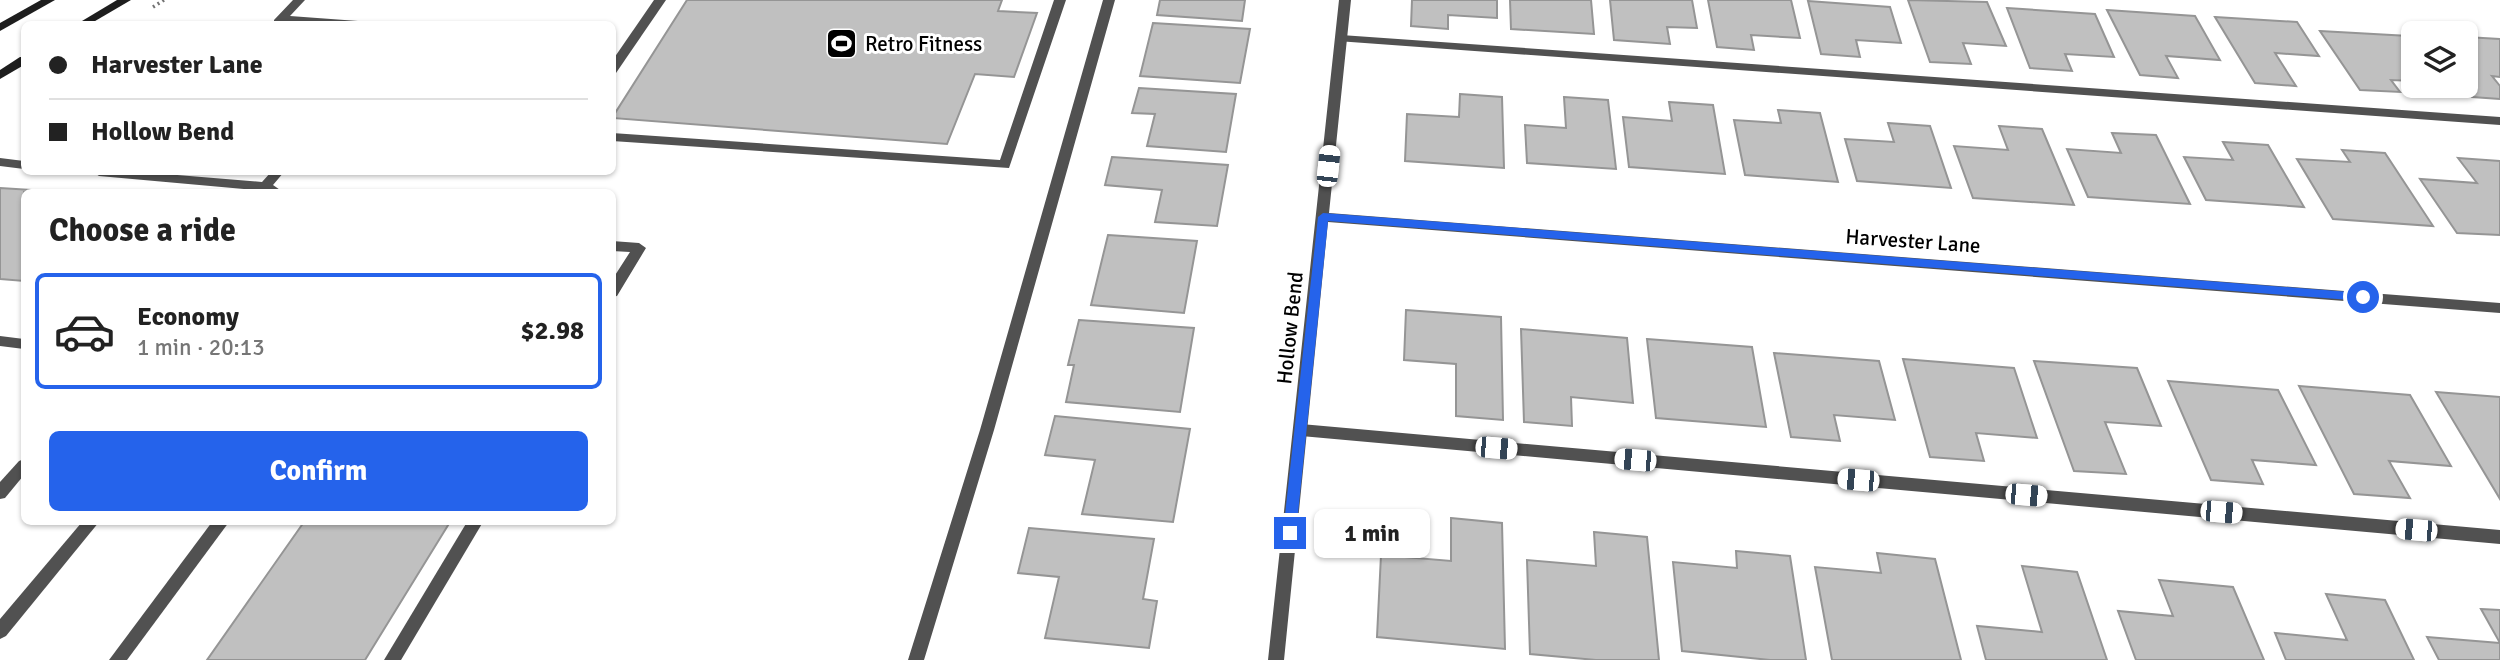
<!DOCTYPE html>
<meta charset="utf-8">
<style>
body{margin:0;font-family:Signika,sans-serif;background:#f6f6f6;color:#222;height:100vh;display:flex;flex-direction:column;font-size:26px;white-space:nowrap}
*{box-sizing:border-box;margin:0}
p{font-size:23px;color:#767676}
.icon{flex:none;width:38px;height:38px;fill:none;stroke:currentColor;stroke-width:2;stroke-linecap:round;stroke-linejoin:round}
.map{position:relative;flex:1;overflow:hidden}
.panel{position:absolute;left:21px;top:189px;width:595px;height:336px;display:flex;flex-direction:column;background:#fff;border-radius:10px;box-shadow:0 2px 5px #0004}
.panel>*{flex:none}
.top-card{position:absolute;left:21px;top:21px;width:595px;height:154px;border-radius:10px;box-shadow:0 2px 5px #0004;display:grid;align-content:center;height:154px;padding:0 28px;background:#fff}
.controls{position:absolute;left:2401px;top:21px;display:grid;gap:14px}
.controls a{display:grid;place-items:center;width:77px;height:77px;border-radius:10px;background:#fff;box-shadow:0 2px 5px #0004;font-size:35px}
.end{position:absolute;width:32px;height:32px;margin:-16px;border:9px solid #2563eb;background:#fff;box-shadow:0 0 0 4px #fff}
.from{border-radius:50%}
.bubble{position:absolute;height:49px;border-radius:10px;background:#fff;box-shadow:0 2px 5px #0004;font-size:23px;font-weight:700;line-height:49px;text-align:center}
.car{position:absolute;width:21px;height:42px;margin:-21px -10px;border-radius:9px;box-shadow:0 0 5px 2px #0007;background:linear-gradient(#fff 24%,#345 0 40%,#fff 0 76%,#345 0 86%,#fff 0)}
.top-card b{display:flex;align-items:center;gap:24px;height:66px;font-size:26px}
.top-card b+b{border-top:2px solid #e0e0e0}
.top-card i{width:18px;height:18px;background:#222}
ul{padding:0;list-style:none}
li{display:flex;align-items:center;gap:21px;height:116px;margin:0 14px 10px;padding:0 14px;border:4px solid transparent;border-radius:10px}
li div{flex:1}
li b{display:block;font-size:26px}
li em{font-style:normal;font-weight:700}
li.on{border-color:#2563eb}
li>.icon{width:63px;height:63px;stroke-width:1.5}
h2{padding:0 28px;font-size:32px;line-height:84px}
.action{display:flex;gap:14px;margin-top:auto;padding:14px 28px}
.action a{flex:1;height:80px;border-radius:10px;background:#2563eb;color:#fff;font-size:28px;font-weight:700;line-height:80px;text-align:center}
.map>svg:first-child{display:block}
.building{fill:#c0c0c0;stroke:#959595;stroke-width:2}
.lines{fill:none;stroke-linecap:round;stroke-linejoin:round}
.path{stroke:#737373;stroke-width:3.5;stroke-dasharray:2 3.5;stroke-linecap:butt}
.service{fill:#515151;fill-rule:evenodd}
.minor{fill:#515151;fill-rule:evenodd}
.secondary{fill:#1e1e1e;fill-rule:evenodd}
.route{fill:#2563eb}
.labels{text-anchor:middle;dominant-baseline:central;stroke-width:6;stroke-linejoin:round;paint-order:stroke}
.poi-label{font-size:21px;fill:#000;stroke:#fff;text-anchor:start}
.street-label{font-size:21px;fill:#000;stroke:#fff}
</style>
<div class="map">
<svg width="2500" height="660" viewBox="0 0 2500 660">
<rect width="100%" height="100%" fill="#fff"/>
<g class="building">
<path d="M687 0H1002L998 11 1037 13 1014 77 975 74 947 144 612 118Z"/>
<path d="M1160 0H1245L1242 21 1157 15Z"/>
<path d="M1412 0H1497V18L1448 15V29L1411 26Z"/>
<path d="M1510 0H1591L1594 34 1511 29Z"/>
<path d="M1610 0H1692L1697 28 1667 27 1670 44 1614 40Z"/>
<path d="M1708 0H1791L1800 38 1751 35 1754 50 1717 47Z"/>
<path d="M1908 0 1987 2 2006 46 1963 43 1971 64 1930 62Z"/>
<path d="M1808 1 1890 7 1901 43 1856 40 1860 57 1821 54Z"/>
<path d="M2007 8 2095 14 2114 57 2065 54 2072 71 2030 68Z"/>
<path d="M2107 10 2195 16 2220 60 2166 56 2178 78 2140 75Z"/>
<path d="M2215 17 2297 22 2319 56 2275 53 2296 86 2255 83Z"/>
<path d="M1153 23 1250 29 1240 83 1140 76Z"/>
<path d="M2320 31 2409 36 2413 42V81L2391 80 2400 92 2360 90Z"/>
<path d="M2466 37 2500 39V77L2492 76 2500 86V99L2472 97 2463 86H2466Z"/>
<path d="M1139 88 1236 94 1226 152 1147 146 1155 114 1132 113Z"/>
<path d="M1460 94 1502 97 1504 168 1405 161 1407 114 1459 117Z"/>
<path d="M1564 97 1608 100 1616 169 1527 163 1525 125 1566 128Z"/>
<path d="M1669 102 1713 105 1725 174 1629 167 1623 117 1672 121Z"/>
<path d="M1778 110 1820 113 1838 182 1745 175 1734 120 1781 123Z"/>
<path d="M1888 123 1930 126 1951 188 1857 181 1845 139 1894 142Z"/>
<path d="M1999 126 2042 129 2074 205 1973 198 1954 146 2008 150Z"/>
<path d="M2112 133 2156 135 2190 204 2088 197 2067 149 2121 153Z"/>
<path d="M2223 142 2268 145 2304 207 2206 200 2184 157 2233 160Z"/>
<path d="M2342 150 2385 153 2433 226 2333 219 2297 159 2350 162Z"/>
<path d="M1112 157 1228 165 1217 226 1155 222 1162 190 1105 185Z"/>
<path d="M2458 158 2500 161V235L2457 233 2420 179 2477 183Z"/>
<path d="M0 188 64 192H24V281L0 279Z"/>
<path d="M1108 235 1197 241 1184 313 1091 305Z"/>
<path d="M1406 310 1501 317 1503 420 1456 416V364L1404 360Z"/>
<path d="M1079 320 1194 328 1180 412 1066 402 1074 365H1068Z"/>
<path d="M1521 329 1627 338 1633 403 1571 397 1572 426 1524 422Z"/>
<path d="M1647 339 1752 347 1766 427 1656 418Z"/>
<path d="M1774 353 1879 361 1895 420 1834 415 1840 441 1791 437Z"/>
<path d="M1903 359 2014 368 2037 438 1976 433 1984 461 1930 457Z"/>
<path d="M2034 361 2137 368 2161 426 2105 422 2126 474 2074 471Z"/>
<path d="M2168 381 2278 390 2316 465 2252 460 2263 484 2211 480Z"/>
<path d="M2299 386 2410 395 2451 466 2389 461 2410 498 2354 494Z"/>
<path d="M2436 392 2500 397V499Z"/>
<path d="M1055 416 1190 429 1173 522 1082 514 1095 460 1045 455Z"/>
<path d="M1451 518 1502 523 1505 649 1377 637 1381 555 1451 561Z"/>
<path d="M304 522H450L365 660H207Z"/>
<path d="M1029 528 1154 539 1143 599 1157 601 1149 648 1045 638 1059 577 1018 573Z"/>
<path d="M1594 532 1647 537 1659 660H1596L1530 654 1527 560 1596 566Z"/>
<path d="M1736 551 1790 556 1806 660H1770L1682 651 1673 562 1737 568Z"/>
<path d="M1877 553 1935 559 1961 660H1832L1815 567 1881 573Z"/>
<path d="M2022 566 2077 572 2107 660H1986L1977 626 2042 632Z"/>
<path d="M2159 580 2233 587 2264 660H2136L2118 611 2173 616Z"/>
<path d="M2326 594 2385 600 2414 660H2286L2275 633 2347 640Z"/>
<path d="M2481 609 2500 610V643Z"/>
<path d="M2427 637 2500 643V660H2439Z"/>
</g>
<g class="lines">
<path class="path" d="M153 7 164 0"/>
<g class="service">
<path d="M293 0H305L290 16 358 21 364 24 284 23 274 24V20Z"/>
<path d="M654 0H666L616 73 612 74V61Z"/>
<path d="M1054 0H1066L1009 168 612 141V133L1000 160Z"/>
<path d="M1103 0H1115L994 430 924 660H908L980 430Z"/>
<path d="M1341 35 2500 117V125L1337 41 1335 39Z"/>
<path d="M0 158 24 161V169L0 166Z"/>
<path d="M93 172H141L262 182 271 172H284L273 185 283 192H256L255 190 99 176Z"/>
<path d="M612 241 639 243 646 248 617 296 612 297V280L630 252 612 251Z"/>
<path d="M0 336 24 339V349L0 346Z"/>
<path d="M1301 424 2500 530V544L1301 436 1296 434 1294 430 1296 426Z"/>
<path d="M24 459V475L5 498 0 499V482L19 461Z"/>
<path d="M82 522H99L6 636 0 639V619Z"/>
<path d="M212 522H229L127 660H109Z"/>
<path d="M467 522H483L401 660H384Z"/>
</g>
<path class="minor" d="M1339 0H1351L1329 213 2500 303V313L1328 222 1284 660H1268Z"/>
<g class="secondary">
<path d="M41 0H55L0 31V23Z"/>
<path d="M117 0H131L90 24H77Z"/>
<path d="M20 57H24V65L0 79V70Z"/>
</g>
</g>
<path class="route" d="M1323 213 2363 293 2369 297 2363 301 1328 221 1296 533 1290 538 1283 533 1318 217Z"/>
<defs>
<symbol id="stadium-square" viewBox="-11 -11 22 22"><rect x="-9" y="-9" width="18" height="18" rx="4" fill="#000" stroke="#fff"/><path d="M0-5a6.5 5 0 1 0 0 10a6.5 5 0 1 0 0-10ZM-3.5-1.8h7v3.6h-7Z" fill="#fff"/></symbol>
</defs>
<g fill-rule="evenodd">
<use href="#stadium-square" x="824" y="26" width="35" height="35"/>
</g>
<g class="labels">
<g class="poi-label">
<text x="865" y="44">Retro Fitness</text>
</g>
<g class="street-label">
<text transform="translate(1913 241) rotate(4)">Harvester Lane</text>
<text transform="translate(1290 328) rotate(-84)">Hollow Bend</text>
</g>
</g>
</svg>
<div class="controls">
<a><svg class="icon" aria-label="layers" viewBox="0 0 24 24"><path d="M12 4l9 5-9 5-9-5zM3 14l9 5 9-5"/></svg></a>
</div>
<i class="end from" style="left:2363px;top:297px"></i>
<i class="end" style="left:1290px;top:533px"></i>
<div class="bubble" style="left:1314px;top:509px;width:116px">1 min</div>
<i class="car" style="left:1328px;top:166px;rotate:6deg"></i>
<i class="car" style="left:1496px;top:448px;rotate:95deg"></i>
<i class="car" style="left:1635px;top:460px;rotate:275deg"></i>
<i class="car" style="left:1858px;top:480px;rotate:275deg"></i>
<i class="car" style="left:2026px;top:495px;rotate:95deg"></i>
<i class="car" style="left:2221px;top:512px;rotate:95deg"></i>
<i class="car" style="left:2416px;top:530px;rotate:275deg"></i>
<div class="top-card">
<b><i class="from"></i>Harvester Lane</b>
<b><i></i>Hollow Bend</b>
</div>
<section class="panel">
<h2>Choose a ride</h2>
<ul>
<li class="on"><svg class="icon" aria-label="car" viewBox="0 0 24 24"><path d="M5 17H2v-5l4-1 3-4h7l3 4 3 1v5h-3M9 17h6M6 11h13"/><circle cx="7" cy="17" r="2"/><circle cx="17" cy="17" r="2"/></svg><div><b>Economy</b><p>1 min · 20:13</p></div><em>$2.98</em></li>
</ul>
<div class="action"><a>Confirm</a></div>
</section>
</div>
